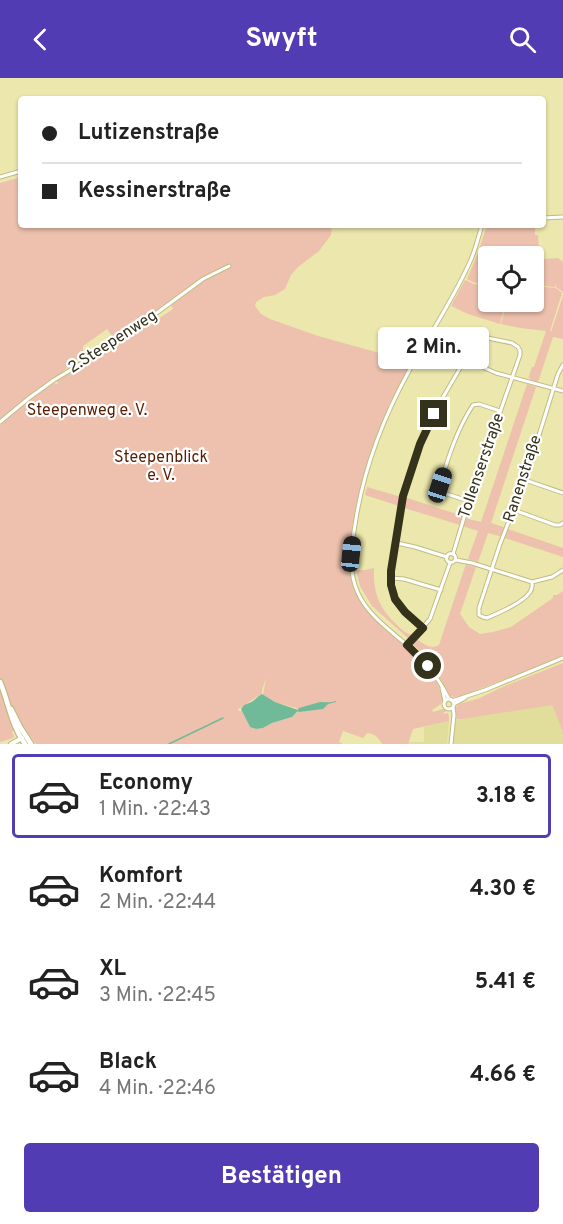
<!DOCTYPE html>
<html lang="de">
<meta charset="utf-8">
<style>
body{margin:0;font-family:Overpass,sans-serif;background:#f2f2f2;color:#222;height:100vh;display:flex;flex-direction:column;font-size:22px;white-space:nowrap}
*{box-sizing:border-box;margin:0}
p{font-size:20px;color:#767676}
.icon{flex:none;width:33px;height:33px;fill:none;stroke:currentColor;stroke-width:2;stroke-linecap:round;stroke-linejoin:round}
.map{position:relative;height:666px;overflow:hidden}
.details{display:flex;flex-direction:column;background:#fff;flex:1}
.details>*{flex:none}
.banner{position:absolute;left:18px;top:18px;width:528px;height:132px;border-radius:6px;box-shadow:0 2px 4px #0004;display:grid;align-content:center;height:132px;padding:0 24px;background:#fff}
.controls{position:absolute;left:478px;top:168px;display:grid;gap:12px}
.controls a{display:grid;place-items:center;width:66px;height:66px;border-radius:6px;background:#fff;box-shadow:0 2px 4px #0004;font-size:30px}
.end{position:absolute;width:27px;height:27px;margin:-14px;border:8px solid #34321b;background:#fff;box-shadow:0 0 0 3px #fff}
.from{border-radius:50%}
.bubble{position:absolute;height:42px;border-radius:6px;background:#fff;box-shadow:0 2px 4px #0004;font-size:20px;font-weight:700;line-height:42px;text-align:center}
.car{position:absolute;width:18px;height:36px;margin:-18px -9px;border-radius:8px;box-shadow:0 0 4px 2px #0007;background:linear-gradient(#222 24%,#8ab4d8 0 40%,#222 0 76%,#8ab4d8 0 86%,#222 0)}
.banner b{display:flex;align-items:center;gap:21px;height:57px;font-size:22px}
.banner b+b{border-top:2px solid #e0e0e0}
.banner i{width:15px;height:15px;background:#222}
ul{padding:10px 0 0;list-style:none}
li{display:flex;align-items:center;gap:18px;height:84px;margin:0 12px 9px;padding:0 12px;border:3px solid transparent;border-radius:6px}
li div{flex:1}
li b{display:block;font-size:22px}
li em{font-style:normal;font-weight:700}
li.active{border-color:#513cb4}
li>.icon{width:54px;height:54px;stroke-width:1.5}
.button{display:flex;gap:12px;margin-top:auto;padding:12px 24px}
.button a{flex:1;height:69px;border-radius:6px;background:#513cb4;color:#fff;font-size:24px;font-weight:700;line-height:69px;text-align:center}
header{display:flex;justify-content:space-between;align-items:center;height:78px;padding:0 24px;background:#513cb4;color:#fff;font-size:27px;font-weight:700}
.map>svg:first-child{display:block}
.built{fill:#e1dd9a}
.green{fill:#edc1ad;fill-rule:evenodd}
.water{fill:#70ba9a}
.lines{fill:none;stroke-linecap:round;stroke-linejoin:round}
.stream{stroke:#70ba9a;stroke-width:1.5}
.street-casing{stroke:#c1bc82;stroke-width:5}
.secondary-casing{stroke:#c1bc82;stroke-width:6}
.primary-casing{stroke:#c1bc82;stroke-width:7}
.street{stroke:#fff;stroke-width:3}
.secondary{stroke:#fff;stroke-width:4}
.primary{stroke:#fff;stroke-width:4.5}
.route{stroke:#34321b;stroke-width:8}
.labels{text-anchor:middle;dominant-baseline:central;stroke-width:4.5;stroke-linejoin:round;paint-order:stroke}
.street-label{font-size:16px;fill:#34321b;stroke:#fff}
.park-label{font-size:16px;fill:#581d00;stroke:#fff}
</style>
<header><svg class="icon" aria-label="back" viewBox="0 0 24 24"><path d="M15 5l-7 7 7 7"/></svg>Swyft<svg class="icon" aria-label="search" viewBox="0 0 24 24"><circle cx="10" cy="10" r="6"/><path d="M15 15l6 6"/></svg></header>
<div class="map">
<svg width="563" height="666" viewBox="0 0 563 666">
<rect width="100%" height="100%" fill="#ece7ac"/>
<g class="built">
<path d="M548 627H552L563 654V666H453L456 639 463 641Z"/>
<path d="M449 643 447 666H408V664H424V649Z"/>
</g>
<g class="green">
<path d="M21 99V147H332L331 157 319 173 298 189 291 197 285 211 275 217 264 219 256 224 255 228 261 236 270 241 318 258 376 274 384 277 388 281 410 288 388 328 389 329C370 370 359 407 352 451 350 466 348 482 350 497 352 507 357 517 363 526 374 544 402 565 419 580L418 581C430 595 438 602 443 621L441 626 432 632 433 634 443 631 447 633 443 635 444 636 448 635 449 639V643L413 651 408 666H382C379 660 374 655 367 655L363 660 343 653 339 664 343 666H36L23 648 21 649 0 600V348C14 330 34 317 53 305L57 306 58 305 56 302 134 254 138 253 150 245 152 247V245L173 231 171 226 203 201 206 202V200L230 189 232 187C208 195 187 212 166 228L162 227 158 234 133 246 134 250 132 253 116 264 107 251 83 268V275L70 289 69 288 59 297 51 301 0 343V105ZM266 600 263 617 275 624 296 630 298 632 297 635 292 639 272 645 263 650 256 651 250 649 242 633H239L238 631C247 627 253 620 262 616V612Z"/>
<path d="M487 147H504L503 149H506L509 147H535V157H538L539 171 544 172V181L558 180 563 184V214L556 209V205L555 209 544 208 534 209V178H489V207L475 205 467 201 478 175Z"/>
<path d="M465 202 474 206 489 208V224H506L500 246 468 236 451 228Z"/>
<path d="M545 209 556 210 562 215 550 253 551 254 563 218V261L553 259 538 304 530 302V299L528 301 532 289H534L546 253 520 250 501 246 507 224H534V210Z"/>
<path d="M527 306 536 309 491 445 506 450 503 459 488 455 478 484 468 481 478 453 462 448 465 440 481 444Z"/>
<path d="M367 409 401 419 399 428 365 417Z"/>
<path d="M404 419 463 438 460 447 401 429Z"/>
<path d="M508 451 563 470V479L505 460Z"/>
<path d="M466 486 476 489 460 536 469 549 480 556 493 554 511 549 553 520V517H557L563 513V578L457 620 450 618C439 597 430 583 413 566L416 560C423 566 431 572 439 567Z"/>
<path d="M374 490C373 515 379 530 397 547 402 552 406 556 413 557L409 561 372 528 360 508 356 492H365Z"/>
<path d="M563 585V654L552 627 463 641 460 640 463 641H457L455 631 459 626 480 620 500 610Z"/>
<path d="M0 610 14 652 12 654 14 658 13 660 0 664Z"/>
</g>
<path class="water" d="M262 616 275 624 298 632 299 630C306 628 313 626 320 624 325 624 330 625 336 623V624L328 626 323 631 299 634 298 633 292 639 272 645 263 650 256 651 250 649 241 631C246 624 247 627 253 623 256 621 258 618 262 616Z"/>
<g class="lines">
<path class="stream" d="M169 666 223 640"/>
<defs>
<g id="street">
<path d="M0 99 21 93"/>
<path d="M543 140 563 139"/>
<path d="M426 264 496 295 563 313"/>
<path d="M0 344 29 320 54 302 130 256 133 254 139 245 158 234 203 201 229 188"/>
<path d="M525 402 563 415"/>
<path d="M468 423 444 415 440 411V407C448 380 457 351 473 327L479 326 500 333"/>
<path d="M514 432 555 447H560L563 445"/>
<path d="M397 465 415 469 447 479"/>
<circle cx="451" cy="480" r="4.5"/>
<path d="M456 482 472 485 532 504 552 499 563 492"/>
<path d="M391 500 404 501 441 512"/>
<path d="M532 504C532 508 533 510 530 514 524 524 499 535 487 540L483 539 479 537V530L500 466 525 402 558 296 563 287"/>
<path d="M423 550 400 528 391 510V493L396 465 401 427 409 396 424 355 432 338 476 263 479 260 483 259 512 265 518 269 520 273V277L469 423 453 476"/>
<path d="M407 567 430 541 450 485"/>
<path d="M442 610 445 623"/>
<path d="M449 621C442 607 432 592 421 580 401 559 370 542 358 515 348 493 351 470 355 447 363 393 382 342 409 293 429 258 452 223 469 186 475 174 478 160 482 147"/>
<circle cx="449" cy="626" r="5"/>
<path d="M452 623 485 612 563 580"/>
<path d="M454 626 465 620"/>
<path d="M451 666 454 637 453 629"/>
</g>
<path id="secondary" d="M11 666 22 660"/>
<g id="primary">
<path d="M0 604C9 625 11 647 25 666"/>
<path d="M11 631 20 649 31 666"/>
</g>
</defs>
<use href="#street" class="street-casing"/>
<use href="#secondary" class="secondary-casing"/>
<use href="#primary" class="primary-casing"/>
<use href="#street" class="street"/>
<use href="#secondary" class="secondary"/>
<use href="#primary" class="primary"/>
</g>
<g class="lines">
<path class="route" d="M428 588 407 567 423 550 405 534 395 521 391 507V493L403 418 420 366 434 336"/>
</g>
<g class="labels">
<g class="street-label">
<text transform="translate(113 264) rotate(-33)">2.Steepenweg</text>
<text transform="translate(482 388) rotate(-71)">Tollenserstraße</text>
<text transform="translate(523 401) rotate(-72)">Ranenstraße</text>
</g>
<g class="park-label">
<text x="87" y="333">Steepenweg e. V.</text>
<text x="161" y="380">Steepenblick<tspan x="161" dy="18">e. V.</tspan></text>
</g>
</g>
</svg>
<div class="controls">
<a><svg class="icon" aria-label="locate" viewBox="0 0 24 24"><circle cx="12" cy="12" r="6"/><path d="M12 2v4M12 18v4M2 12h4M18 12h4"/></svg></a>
</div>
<i class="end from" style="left:428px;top:588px"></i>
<i class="end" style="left:434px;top:336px"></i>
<div class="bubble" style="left:378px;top:249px;width:111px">2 Min.</div>
<i class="car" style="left:440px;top:407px;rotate:18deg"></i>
<i class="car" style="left:351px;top:476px;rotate:6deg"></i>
<div class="banner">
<b><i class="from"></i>Lutizenstraße</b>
<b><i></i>Kessinerstraße</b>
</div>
</div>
<section class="details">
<ul>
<li class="active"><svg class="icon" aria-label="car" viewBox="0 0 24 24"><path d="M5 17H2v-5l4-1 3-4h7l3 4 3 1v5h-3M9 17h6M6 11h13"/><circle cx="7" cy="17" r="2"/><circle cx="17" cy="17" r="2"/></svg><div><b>Economy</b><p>1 Min. · 22:43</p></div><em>3.18 €</em></li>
<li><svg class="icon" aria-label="car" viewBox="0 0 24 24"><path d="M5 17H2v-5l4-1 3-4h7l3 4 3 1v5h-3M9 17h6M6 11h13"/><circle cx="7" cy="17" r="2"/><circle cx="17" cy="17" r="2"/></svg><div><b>Komfort</b><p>2 Min. · 22:44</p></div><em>4.30 €</em></li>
<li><svg class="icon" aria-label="car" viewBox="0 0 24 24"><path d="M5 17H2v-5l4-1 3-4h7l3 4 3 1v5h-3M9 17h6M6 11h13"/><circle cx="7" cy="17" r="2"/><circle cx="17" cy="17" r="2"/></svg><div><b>XL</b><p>3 Min. · 22:45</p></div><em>5.41 €</em></li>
<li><svg class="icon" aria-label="car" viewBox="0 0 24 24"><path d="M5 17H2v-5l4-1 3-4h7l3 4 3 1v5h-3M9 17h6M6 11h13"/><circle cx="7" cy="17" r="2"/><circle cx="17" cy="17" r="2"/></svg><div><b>Black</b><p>4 Min. · 22:46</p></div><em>4.66 €</em></li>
</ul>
<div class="button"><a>Bestätigen</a></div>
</section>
